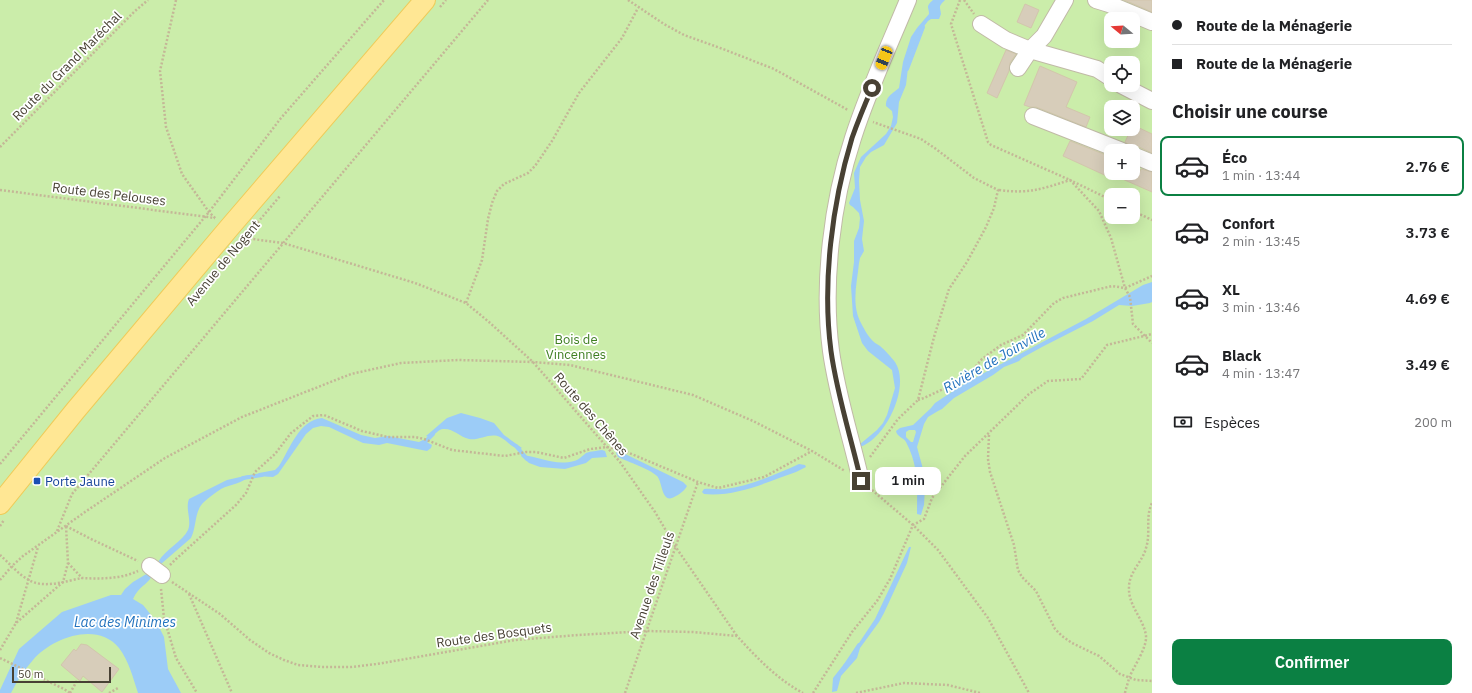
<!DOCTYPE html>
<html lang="fr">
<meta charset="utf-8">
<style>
body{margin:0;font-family:"IBM Plex Sans",sans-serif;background:#f2f2f2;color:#202124;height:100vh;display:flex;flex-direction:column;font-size:15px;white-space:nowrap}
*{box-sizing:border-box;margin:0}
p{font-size:13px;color:#757577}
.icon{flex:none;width:22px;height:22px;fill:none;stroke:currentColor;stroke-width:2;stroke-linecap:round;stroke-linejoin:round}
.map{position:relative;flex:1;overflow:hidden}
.drawer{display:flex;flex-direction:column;background:#fff;width:320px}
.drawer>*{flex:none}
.hud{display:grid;align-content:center;height:88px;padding:0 20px;background:#fff}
.needle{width:26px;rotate:288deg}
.buttons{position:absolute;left:1104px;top:12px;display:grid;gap:8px}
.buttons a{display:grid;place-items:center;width:36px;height:36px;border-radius:8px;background:#fff;box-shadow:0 4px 16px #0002;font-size:20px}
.scale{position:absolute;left:12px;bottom:10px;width:99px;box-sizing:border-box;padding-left:4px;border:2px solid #484134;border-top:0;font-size:11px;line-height:14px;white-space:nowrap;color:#484134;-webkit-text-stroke:3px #fff;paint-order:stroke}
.end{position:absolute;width:18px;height:18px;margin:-9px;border:5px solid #484134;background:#fff;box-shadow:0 0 0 2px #fff}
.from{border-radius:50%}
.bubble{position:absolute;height:28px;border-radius:8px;background:#fff;box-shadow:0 4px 16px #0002;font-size:13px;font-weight:600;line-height:28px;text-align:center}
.car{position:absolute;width:12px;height:24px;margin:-12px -6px;border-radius:5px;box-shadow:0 0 3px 1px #0007;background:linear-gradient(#f5c518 24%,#345 0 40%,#f5c518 0 76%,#345 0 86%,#f5c518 0)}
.hud b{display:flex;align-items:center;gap:14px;height:38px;font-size:15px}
.hud b+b{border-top:1px solid #e0e0e0}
.hud i{width:10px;height:10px;background:#202124}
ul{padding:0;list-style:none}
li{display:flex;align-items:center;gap:12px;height:60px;margin:0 8px 6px;padding:0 12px;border:2px solid transparent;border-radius:8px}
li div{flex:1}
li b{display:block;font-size:15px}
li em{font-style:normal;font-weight:600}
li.current{border-color:#0b8043}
li>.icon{width:36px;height:36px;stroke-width:1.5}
h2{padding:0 20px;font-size:18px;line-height:48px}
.pay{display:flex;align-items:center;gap:10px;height:44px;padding:0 20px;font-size:15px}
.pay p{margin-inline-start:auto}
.primary-button{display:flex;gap:8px;margin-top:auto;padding:8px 20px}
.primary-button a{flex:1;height:46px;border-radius:8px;background:#0b8043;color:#fff;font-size:16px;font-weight:600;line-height:46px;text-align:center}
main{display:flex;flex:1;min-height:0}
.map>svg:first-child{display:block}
.green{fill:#cbedaa;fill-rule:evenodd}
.water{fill:#9cccf7;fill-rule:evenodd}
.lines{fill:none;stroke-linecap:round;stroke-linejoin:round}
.stream{stroke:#9cccf7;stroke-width:4}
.building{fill:#d7cdba;stroke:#d3c6ac}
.minor-casing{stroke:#c1baa7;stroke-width:18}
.major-casing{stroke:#efcb59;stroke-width:22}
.path{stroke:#c4b797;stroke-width:2.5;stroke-dasharray:2 2;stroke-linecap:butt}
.minor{stroke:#fff;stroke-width:16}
.major{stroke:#ffe794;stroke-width:20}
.route{stroke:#484134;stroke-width:5}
.transit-dot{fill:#1a4fb4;stroke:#fff;stroke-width:1.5}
.labels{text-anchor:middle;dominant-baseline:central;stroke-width:3.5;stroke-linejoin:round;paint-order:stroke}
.street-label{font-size:13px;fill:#484134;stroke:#fff}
.park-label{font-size:13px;fill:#3f7f22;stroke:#fff}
.transit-label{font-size:13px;fill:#164399;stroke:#fff;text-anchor:start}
.water-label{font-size:14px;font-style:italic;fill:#2373be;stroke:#fff}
</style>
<main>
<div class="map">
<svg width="1152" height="693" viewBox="0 0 1152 693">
<rect width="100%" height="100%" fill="#f4f1e5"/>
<path class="green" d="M0 0H1152V693H0ZM1111 19H1133V41H1111ZM1111 63H1133V85H1111ZM1111 107H1133V129H1111ZM1111 151H1133V173H1111ZM1111 195H1133V217H1111Z"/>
<g class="water">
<path d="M933 0H945C938 7 940 6 941 14L939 19H931L928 21 919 33 909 59 906 85 899 102 897 123 884 145 871 152 866 157 860 167 859 181 860 200 864 221 862 239 864 251 860 258 859 263C857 284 851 304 861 323 863 327 868 336 871 339 873 342 877 344 880 346 885 350 891 357 895 362 911 386 886 439 860 447L859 445 877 430 883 423 887 415 895 388 892 370 868 351 862 343 853 316 851 286 854 262V241L859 228 860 218 859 213 853 207 850 205 849 203 855 188 854 173 861 157 886 134 891 126 893 117 892 111 886 106C885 97 893 93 899 88L903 62 911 37 917 28 929 14C929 7 925 7 933 0Z"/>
<path d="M1152 282V302L1150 303 1132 306 1119 305 1093 321 1042 347 1022 358 1019 361 1004 367 993 375 954 398 942 409 938 411 928 417 924 424 917 447 923 469 925 487 924 505 921 515 917 514C917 486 919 467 906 442 903 437 897 437 896 431L900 428 913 425 931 408 935 403 967 382 1086 319 1143 285ZM909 430H915L916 432 913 442H911L906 437V432Z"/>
<path d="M461 413 480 418 494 423 504 435 522 448 520 449C511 448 508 441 500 437 490 432 479 441 469 439 460 437 453 428 443 429 439 429 434 435 431 438L426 436 447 418Z"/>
<path d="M322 418 361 435 375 438 388 436 419 442 423 440 432 445 431 448 427 451 387 443 379 445 363 443 329 427 321 426 313 428 306 434 278 474 273 477 256 476 259 473 275 470 279 466C290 449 299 420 322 418Z"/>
<path d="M602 450 605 451 607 457 592 458 586 463 565 469 540 467 529 463 521 456 522 455C540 457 555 466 574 461 579 460 582 456 586 453 591 451 597 451 602 450Z"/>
<path d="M617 452H621L683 482 687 486C685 490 680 494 676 496 661 506 663 482 657 476 650 469 628 462 618 457L616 453Z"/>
<path d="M799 464 805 465 806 467 796 472C767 482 736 497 704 494L702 492 704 489C711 488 718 490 725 489 749 486 777 474 799 464Z"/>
<path d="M249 475C244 484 230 484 221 489 215 493 209 497 204 502 194 511 197 526 191 538L161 564 158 562C166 549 183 541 188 530 192 520 185 509 189 499L227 480Z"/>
<path d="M909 547H911L907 563 884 613 879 622 860 648 857 658 841 676 837 691 832 692 833 678 844 664 854 656 857 646 875 619Z"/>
<path d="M148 573 152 576C148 584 138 587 133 599L143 605 156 621 164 637 168 669 181 693H138C133 678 129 661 119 648 97 621 52 638 33 660 24 670 17 681 11 693H0V690L19 649 62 612 111 595H121L125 589 133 582Z"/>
</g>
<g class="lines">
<g class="stream">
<path d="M907 69 923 27"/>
<path d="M422 444 424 443 433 434"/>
<path d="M516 446 527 459"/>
<path d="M243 478 262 475"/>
<path d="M845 666 859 645"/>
</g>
</g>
<g class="building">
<path d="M1124 0H1152V12Z"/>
<path d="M1025 4 1039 10 1031 28 1017 22Z"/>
<path d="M1006 50 1016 54 1010 63 1009 71 997 98 987 93Z"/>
<path d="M1040 66 1077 82 1066 107 1090 117 1086 127 1036 107H1030L1024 105Z"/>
<path d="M1133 125 1152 134V153L1137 146H1131L1125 142 1131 129H1133Z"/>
<path d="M1070 141 1111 157V173H1139L1141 169 1152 172V192L1111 174V178L1063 156Z"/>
<path d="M81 644 87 645 119 669 102 692 83 676 80 681 61 665 74 649 76 651Z"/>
</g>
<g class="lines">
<defs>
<g id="minor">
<path d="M1096 0 1109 4 1152 22"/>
<path d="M981 24 1006 40 1030 50 1097 69 1111 78"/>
<path d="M1018 68 1030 50 1044 36 1065 0"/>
<path d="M1121 85 1152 101"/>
<path d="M1033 116 1122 151"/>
<path d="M1133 155 1152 163"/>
<path d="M861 481C851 437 837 395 831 351 822 284 832 202 853 138 868 91 889 46 908 0"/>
<path d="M150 566 162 575"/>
</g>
<path id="major" d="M0 504 75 411 229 228 425 0"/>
</defs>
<use href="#minor" class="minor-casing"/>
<use href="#major" class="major-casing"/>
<g class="path">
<path d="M176 0 160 71 166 127 182 174 209 212 216 219"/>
<path d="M628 0 664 24 684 35 723 49 774 69 848 110"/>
<path d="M960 0 951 24 988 142 991 145 1070 180 1099 211 1111 238 1125 288 1130 297 1133 324 1152 343"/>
<path d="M964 0 974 14"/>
<path d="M440 7 446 0"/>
<path d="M0 147 135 11 148 0"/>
<path d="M0 190 215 218"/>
<path d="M999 190C1029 194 1042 189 1070 180L1111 200"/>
<path d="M1133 211 1152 220"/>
<path d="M242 236 245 238 283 243 415 283 466 303 489 322 533 362 620 462 655 512 675 546 737 636"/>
<path d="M193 299 280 196"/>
<path d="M466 303 482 260 488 219 492 203 497 191 504 184 528 173 535 166 552 141 579 93 622 38 638 8"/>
<path d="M918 400 924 398 965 379 982 359 1001 345 1023 335 1054 303 1063 298 1112 286 1125 288 1152 276"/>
<path d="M989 435 988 459 990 472 1014 545 1018 570 1022 577 1036 591 1055 629 1062 636 1072 643 1099 656 1120 674 1136 680 1152 681"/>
<path d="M870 457 898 419 918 400 934 337 949 289 967 262 986 227 994 208 998 190 974 178 936 149 921 139 873 122"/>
<path d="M0 464 209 212 281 118 384 0"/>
<path d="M872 490 913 525 938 550 988 618 1029 693"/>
<path d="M0 526 4 520"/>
<path d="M66 526 91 539 138 561"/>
<path d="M57 531 72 494 488 0"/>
<path d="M0 555C8 562 19 575 29 580 44 589 66 581 82 578"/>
<path d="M68 563 82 578C100 579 121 579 138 571"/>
<path d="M170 565 176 559 236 505 246 493 255 472 275 454 291 433 313 416 324 415 362 431 388 437H415L424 439 452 450 505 456 526 452H536L564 458 590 449 607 447 622 450 698 482 718 488 764 477 812 451"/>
<path d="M0 580 12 566 23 556 85 512 165 458 242 417 351 374 401 363 458 360 533 362 570 365 693 395 753 421 812 451 845 471"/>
<path d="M172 582 220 614 250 640 269 653 284 660 298 665 322 667H351L377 664 515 640 578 635 647 631 693 632 737 636C757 658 777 679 803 693"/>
<path d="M161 589 164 618 176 658 197 693"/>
<path d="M189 594 232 693"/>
<path d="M16 623 38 547"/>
<path d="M0 650 16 623 63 582 68 563 66 526"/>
<path d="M0 658 64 689 70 693"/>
<path d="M70 693 78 679"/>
<path d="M109 693 118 688"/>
<path d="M625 693 698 482"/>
<path d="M813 693 852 632 877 601 890 579 913 525 924 519 932 498 965 456 1029 394 1048 381 1081 379 1107 345 1152 334"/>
<path d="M856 693 904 683 948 685 980 693"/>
<path d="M1125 693C1126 688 1128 683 1129 678 1134 666 1147 648 1146 636 1144 619 1128 606 1129 587 1129 572 1143 561 1146 548 1151 533 1145 517 1152 503"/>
</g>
<use href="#minor" class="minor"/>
<use href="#major" class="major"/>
</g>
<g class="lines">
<path class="route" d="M861 481C851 437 837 395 831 351 822 283 832 204 852 138 858 121 865 104 872 88"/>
</g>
<rect class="transit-dot" x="33" y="477" width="8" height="8" rx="2"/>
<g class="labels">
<g class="street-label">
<text transform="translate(67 66) rotate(-45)">Route du Grand Maréchal</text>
<text transform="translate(109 194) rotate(7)">Route des Pelouses</text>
<text transform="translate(223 263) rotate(-50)">Avenue de Nogent</text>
<text transform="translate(591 414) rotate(49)">Route des Chênes</text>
<text transform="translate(652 585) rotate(-71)">Avenue des Tilleuls</text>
<text transform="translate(494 635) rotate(-8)">Route des Bosquets</text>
</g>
<g class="park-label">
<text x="576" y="339">Bois de<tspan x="576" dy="15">Vincennes</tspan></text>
</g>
<g class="transit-label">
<text x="45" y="481">Porte Jaune</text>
</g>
<g class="water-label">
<text transform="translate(994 360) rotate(-30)">Rivière de Joinville</text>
<text x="125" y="622">Lac des Minimes</text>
</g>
</g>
</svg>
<div class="buttons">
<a><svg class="needle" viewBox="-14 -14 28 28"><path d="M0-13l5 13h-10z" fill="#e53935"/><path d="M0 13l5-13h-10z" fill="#757577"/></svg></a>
<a><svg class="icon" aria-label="locate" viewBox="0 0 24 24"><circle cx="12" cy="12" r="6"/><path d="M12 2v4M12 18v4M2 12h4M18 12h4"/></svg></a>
<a><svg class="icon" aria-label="layers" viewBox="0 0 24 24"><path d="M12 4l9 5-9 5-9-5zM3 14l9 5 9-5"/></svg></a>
<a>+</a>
<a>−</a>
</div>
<div class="scale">50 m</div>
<i class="end from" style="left:872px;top:88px"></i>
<i class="end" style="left:861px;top:481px"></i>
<div class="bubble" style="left:875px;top:467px;width:66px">1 min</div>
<i class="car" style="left:884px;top:58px;rotate:202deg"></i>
</div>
<section class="drawer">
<div class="hud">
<b><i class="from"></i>Route de la Ménagerie</b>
<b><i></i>Route de la Ménagerie</b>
</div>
<h2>Choisir une course</h2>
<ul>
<li class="current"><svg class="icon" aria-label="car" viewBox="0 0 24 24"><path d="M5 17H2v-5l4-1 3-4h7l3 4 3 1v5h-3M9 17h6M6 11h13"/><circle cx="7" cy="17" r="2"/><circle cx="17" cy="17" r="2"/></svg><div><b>Éco</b><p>1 min · 13:44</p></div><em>2.76 €</em></li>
<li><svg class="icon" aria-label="car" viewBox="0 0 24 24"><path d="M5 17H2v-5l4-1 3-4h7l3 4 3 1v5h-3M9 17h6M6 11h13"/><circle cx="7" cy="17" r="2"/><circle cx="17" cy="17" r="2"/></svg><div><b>Confort</b><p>2 min · 13:45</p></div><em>3.73 €</em></li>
<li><svg class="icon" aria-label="car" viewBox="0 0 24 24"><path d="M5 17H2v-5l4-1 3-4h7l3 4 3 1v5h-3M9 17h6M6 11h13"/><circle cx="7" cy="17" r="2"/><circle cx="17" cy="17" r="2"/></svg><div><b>XL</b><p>3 min · 13:46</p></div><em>4.69 €</em></li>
<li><svg class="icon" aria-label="car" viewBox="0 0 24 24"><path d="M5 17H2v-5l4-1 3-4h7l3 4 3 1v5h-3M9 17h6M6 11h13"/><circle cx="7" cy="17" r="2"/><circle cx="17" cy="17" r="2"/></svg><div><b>Black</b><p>4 min · 13:47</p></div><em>3.49 €</em></li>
</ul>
<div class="pay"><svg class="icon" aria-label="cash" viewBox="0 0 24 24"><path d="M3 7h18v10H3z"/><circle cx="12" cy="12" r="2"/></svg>Espèces<p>200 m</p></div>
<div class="primary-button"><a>Confirmer</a></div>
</section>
</main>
